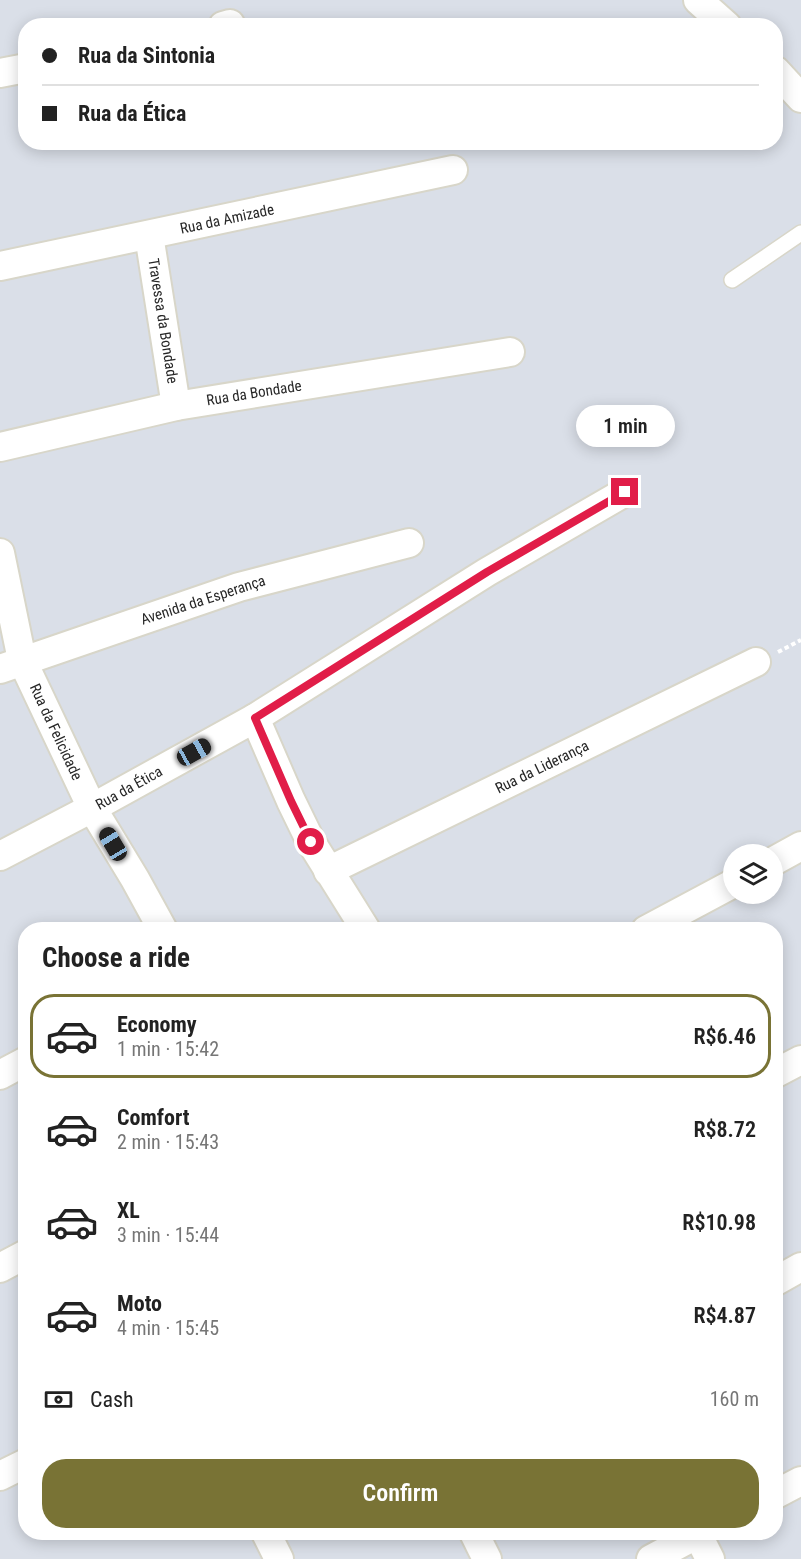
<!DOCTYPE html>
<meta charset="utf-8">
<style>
body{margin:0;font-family:"Roboto Condensed",sans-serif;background:#f6f6f6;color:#222;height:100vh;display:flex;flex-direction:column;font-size:22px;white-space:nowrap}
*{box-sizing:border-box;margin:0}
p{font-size:20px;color:#767676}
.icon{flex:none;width:33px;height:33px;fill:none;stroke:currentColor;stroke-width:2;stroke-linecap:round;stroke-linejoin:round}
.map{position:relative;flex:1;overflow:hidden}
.sheet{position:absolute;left:18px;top:922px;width:765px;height:618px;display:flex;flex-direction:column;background:#fff;border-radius:24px;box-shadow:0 3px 15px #0003}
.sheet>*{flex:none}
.top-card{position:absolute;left:18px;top:18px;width:765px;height:132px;border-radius:24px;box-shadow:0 3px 15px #0003;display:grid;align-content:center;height:132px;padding:0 24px;background:#fff}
.tools{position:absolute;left:723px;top:844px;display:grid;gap:12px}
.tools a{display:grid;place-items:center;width:60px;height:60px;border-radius:50%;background:#fff;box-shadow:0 3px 15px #0003;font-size:30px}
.end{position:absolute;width:27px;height:27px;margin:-14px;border:8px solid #e11d48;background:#fff;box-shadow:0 0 0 3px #fff}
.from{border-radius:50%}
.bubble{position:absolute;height:42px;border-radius:21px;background:#fff;box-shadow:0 3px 15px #0003;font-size:20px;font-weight:600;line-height:42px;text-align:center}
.car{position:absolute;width:18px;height:36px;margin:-18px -9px;border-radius:8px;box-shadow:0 0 4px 2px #0007;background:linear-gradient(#222 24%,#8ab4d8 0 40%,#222 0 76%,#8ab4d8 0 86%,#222 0)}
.top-card b{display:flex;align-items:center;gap:21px;height:57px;font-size:22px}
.top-card b+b{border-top:2px solid #e0e0e0}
.top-card i{width:15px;height:15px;background:#222}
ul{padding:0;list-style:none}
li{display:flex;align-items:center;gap:18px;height:84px;margin:0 12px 9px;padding:0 12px;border:3px solid transparent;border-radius:24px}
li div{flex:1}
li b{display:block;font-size:22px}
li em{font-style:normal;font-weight:600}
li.current{border-color:#797335}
li>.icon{width:54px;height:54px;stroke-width:1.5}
h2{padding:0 24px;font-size:27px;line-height:72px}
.pay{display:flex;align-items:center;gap:15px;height:66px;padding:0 24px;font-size:22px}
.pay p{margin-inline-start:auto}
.button{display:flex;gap:12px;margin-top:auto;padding:12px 24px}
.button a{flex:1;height:69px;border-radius:24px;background:#797335;color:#fff;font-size:24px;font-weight:600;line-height:69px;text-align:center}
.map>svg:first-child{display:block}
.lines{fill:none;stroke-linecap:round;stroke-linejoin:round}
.service-casing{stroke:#d8d6c9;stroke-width:18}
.minor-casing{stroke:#d8d6c9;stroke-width:32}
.path{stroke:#fff;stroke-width:4;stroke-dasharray:4.5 3;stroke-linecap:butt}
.service{stroke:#fff;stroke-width:15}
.minor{stroke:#fff;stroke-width:28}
.route{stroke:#e11d48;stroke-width:8}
.labels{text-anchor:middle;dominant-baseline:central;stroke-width:6;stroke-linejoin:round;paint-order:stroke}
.street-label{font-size:15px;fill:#272727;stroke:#fff}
</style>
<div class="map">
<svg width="801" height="1559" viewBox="0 0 801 1559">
<rect width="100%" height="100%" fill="#dadfe8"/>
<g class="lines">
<defs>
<path id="service" d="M732 280 801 233"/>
<g id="minor">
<path d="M698 0 727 26"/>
<path d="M223 26 230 24"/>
<path d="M776 71 801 98"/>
<path d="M0 73 26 68"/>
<path d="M149 235 176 406"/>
<path d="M0 266 453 170"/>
<path d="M0 447 176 406 510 352"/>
<path d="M0 553 22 660 92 808 135 879 163 930"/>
<path d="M0 669 239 587 409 543"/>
<path d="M255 718 291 801 311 842 366 930"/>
<path d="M0 856 92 808 255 718 487 572 625 492"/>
<path d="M772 862 801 846"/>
<path d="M328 871 756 662"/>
<path d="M646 930 734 883"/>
<path d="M776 1073 801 1060"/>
<path d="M0 1075 26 1061"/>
<path d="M0 1268 26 1254"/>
<path d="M776 1281 801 1267"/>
<path d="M0 1476 26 1463"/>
<path d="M776 1494 801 1481"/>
<path d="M266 1533 279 1559"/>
<path d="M474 1533 487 1559"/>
<path d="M697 1533 710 1559"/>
<path d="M651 1559 700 1533"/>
</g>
</defs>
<use href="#service" class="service-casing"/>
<use href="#minor" class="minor-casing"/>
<path class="path" d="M778 652 801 640"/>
<use href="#service" class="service"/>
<use href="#minor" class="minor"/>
</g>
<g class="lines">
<path class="route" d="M311 842 291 801 255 718 487 572 625 492"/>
</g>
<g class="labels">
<g class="street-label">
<text transform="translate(227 219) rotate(-12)">Rua da Amizade</text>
<text transform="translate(163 321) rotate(81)">Travessa da Bondade</text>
<text transform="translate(254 393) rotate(-9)">Rua da Bondade</text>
<text transform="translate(203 600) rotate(-18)">Avenida da Esperança</text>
<text transform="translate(56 732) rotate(65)">Rua da Felicidade</text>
<text transform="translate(542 767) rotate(-26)">Rua da Liderança</text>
<text transform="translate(129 788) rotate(-29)">Rua da Ética</text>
</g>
</g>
</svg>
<div class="tools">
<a><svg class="icon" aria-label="layers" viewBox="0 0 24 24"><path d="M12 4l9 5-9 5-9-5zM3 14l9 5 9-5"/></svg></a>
</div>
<i class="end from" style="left:311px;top:842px"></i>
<i class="end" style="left:625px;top:492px"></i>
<div class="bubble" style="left:576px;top:405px;width:99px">1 min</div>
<i class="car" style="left:194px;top:752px;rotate:61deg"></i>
<i class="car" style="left:113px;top:844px;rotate:329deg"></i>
<div class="top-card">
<b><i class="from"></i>Rua da Sintonia</b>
<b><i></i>Rua da Ética</b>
</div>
<section class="sheet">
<h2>Choose a ride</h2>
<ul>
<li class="current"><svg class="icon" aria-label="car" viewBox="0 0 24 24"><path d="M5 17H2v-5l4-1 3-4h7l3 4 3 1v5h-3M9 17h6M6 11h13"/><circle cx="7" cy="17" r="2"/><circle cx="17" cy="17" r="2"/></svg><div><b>Economy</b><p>1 min · 15:42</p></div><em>R$6.46</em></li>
<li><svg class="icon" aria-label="car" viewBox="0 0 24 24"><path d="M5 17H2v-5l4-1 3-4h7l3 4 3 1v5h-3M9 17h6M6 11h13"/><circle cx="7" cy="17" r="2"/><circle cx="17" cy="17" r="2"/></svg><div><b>Comfort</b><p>2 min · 15:43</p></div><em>R$8.72</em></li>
<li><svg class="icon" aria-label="car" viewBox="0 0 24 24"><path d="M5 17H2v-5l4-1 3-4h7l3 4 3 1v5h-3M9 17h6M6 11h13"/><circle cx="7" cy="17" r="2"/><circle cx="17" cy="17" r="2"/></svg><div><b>XL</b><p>3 min · 15:44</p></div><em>R$10.98</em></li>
<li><svg class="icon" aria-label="car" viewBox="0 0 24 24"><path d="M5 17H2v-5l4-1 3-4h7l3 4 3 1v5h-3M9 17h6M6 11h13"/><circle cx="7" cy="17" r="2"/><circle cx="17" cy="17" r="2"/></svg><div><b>Moto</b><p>4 min · 15:45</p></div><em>R$4.87</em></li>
</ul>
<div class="pay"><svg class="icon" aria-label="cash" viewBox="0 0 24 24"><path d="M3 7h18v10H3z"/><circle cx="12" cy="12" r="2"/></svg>Cash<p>160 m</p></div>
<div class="button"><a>Confirm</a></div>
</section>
</div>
